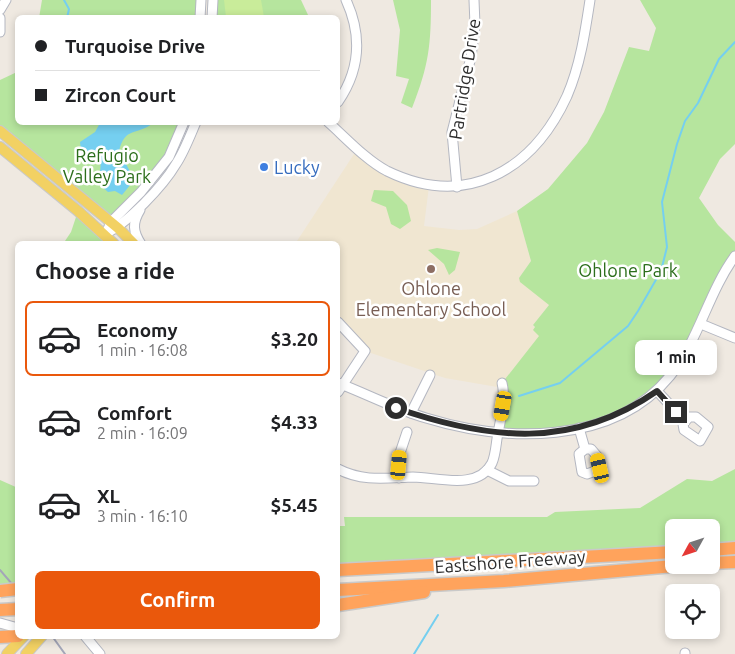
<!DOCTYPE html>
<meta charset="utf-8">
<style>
body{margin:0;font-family:Ubuntu,sans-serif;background:#f2f2f2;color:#202124;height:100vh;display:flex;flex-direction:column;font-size:19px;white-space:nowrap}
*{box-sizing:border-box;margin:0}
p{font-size:16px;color:#757577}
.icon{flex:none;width:28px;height:28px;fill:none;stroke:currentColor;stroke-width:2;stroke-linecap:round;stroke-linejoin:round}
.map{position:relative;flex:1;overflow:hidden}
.sheet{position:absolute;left:15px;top:241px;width:325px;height:398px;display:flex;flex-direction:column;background:#fff;border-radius:8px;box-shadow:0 2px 8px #0003}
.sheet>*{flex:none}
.hud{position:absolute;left:15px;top:15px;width:325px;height:110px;border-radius:8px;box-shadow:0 2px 8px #0003;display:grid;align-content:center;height:110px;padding:0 20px;background:#fff}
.needle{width:32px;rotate:230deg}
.tools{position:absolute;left:665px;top:519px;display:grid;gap:10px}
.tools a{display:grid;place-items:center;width:55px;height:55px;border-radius:8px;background:#fff;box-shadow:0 2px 8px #0003;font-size:25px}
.end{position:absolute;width:22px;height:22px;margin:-11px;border:6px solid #2e2e2e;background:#fff;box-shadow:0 0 0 2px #fff}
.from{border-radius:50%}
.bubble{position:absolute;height:35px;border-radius:8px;background:#fff;box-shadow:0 2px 8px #0003;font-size:16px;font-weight:700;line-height:35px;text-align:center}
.car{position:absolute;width:15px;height:30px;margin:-15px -8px;border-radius:6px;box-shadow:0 0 4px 1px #0007;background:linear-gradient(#f5c518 24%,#345 0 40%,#f5c518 0 76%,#345 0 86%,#f5c518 0)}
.hud b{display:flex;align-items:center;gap:18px;height:48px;font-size:19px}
.hud b+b{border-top:1px solid #e0e0e0}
.hud i{width:12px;height:12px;background:#202124}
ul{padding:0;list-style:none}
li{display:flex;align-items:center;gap:15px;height:75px;margin:0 10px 8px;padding:0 10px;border:2px solid transparent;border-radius:8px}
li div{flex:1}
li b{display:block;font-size:19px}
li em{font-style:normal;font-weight:700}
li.on{border-color:#ea580c}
li>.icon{width:45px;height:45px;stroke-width:1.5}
h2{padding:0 20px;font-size:22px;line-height:60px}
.action{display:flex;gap:10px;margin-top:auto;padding:10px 20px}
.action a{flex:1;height:58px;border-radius:8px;background:#ea580c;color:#fff;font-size:20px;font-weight:700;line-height:58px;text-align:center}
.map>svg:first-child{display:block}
.education{fill:#f0e6d1}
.green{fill:#b6e59e}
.pitch{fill:#c9ec9a}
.water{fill:#75cff0}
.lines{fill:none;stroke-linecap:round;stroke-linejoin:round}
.stream{stroke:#75cff0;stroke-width:2}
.minor-casing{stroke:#b4b7c1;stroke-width:11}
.major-casing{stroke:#c9c9c9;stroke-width:12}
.highway-casing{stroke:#c9c9c9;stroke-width:15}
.minor{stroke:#fff;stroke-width:9}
.major{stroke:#f2d163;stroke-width:10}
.highway{stroke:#ffa35c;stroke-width:12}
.rail{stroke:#a3a6b8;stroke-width:2}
.highway-bridge-casing{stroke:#c9c9c9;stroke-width:15;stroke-linecap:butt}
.highway-bridge{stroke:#ffa35c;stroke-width:12}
.route{stroke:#2e2e2e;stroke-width:6}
.shop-dot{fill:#3f7fe0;stroke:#fff;stroke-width:2}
.education-dot{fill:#8d6e63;stroke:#fff;stroke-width:2}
.labels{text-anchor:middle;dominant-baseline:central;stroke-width:5;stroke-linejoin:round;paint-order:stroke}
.street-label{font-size:18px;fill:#2e2e2e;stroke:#fff}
.park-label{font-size:18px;fill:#2c6e1b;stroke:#fff}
.shop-label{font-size:18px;fill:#366cbe;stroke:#fff;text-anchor:start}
.education-label{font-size:18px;fill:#785e54;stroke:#fff}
</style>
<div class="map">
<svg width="735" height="654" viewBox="0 0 735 654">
<rect width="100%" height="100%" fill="#efe9e1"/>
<path class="education" d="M358 148 375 162 429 186 424 226 459 230 477 229 517 211 531 261 519 278 549 305 533 325 540 336 502 383 503 388 445 378 365 351 338 322V244H295Z"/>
<g class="green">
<path d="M42 0H201L200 17 39 18Z"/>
<path d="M213 0H301L309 17 212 18Z"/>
<path d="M393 0H431C431 45 429 65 412 108L401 103 409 79 396 76 400 30Z"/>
<path d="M640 0H735V144L720 159 699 198 718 225 735 242V256L680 363 638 404 579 428 498 433 502 383 539 336 533 330 535 327 533 325 549 305 520 282 519 278 531 261 517 211 548 189 587 143 604 112 629 47 649 51 656 28Z"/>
<path d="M17 72 18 122 184 123 169 157 111 222 0 131V80Z"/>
<path d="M374 190 393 191 407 205 411 221 400 229 391 224 386 207 371 201Z"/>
<path d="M78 211 114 244H63L71 232Z"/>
<path d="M437 248 460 252 455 270 449 275 444 264 428 250Z"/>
<path d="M735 469V548L711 550V528H674V552L338 570V526H345L344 517H547L555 512 640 508 687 479 712 481Z"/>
<path d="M0 480 18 488 17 586 0 589Z"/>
</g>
<path class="pitch" d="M224 0H261L264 17H226Z"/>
<path class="water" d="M100 123H153C137 136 125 126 119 151L133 177 131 184 122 195 115 191 108 192 99 184C100 159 107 163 81 150L80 142 95 132Z"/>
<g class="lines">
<g class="stream">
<path d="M64 0 69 9 67 18"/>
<path d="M519 396 560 383 628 326 638 311 661 271 667 247 662 202 677 144 685 121 698 103 719 59 735 42"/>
<path d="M414 654 438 615"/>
</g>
<defs>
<g id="minor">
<path d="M0 10 6 0"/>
<path d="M0 18V32"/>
<path d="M200 18 201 0"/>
<path d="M212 18 213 0"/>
<path d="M338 102C360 70 362 35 346 0"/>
<path d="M328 122C346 138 366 160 387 171 465 209 532 172 567 96 580 66 585 33 590 0"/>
<path d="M457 187 452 132 471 57 475 25 474 0"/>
<path d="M140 210C132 223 133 232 141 244"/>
<path d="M108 229 111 222 141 192 169 157 184 122"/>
<path d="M105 234C128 223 163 186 176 164 184 152 190 136 196 122"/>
<path d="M338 322 365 351 338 392"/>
<path d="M701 324 735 338"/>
<path d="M338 383C367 394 395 409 426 418 504 442 613 446 670 376 699 340 708 293 735 256"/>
<path d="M657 391 685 421"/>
<path d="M411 413 430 375"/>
<path d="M689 417H696L708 427 700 441 684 430 683 424Z"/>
<path d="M579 428 585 449"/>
<path d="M585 449H591L597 456 600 468 598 470 587 474 582 472 579 454Z"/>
<path d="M338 469C363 482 386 478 413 477 437 477 478 491 492 463 496 454 496 442 498 433 501 417 506 399 502 383"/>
<path d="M487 470 509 481H534"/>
<path d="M399 478 400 453 407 432"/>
<path d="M0 623 18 628"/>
<path d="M85 636 100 654"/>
<path d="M685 654V653"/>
</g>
<g id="major">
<path d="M0 131 118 228 134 244"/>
<path d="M0 147 78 211 114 244"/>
<path d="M7 654 24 636"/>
<path d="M26 654 42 636"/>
</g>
<g id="highway">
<path d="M711 550 735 548"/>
<path d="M711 563 735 562"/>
<path d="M338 570 674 552"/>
<path d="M338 590 504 581 685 565"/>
<path d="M338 605 424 592"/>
<path d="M0 610 18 609"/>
<path d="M0 637 18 636"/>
</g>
</defs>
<use href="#minor" class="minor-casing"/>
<use href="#major" class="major-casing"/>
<use href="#highway" class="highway-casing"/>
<use href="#minor" class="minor"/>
<use href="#major" class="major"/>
<use href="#highway" class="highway"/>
<g class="rail">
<path d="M0 570 18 591"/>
<path d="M52 636 65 654"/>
</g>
<defs>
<path id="highway-bridge" d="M0 591 18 589"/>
</defs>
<use href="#highway-bridge" class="highway-bridge-casing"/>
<use href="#highway-bridge" class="highway-bridge"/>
</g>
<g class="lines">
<path class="route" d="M396 408C489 440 572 450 657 391L676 412"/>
</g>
<circle class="shop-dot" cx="264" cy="167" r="5"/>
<circle class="education-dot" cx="431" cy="269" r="5"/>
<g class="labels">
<g class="street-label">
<text transform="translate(464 79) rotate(-81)">Partridge Drive</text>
<text transform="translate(510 561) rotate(-4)">Eastshore Freeway</text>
</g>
<g class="park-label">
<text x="107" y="155">Refugio<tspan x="107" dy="21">Valley Park</tspan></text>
<text x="628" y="270">Ohlone Park</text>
</g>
<g class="shop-label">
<text x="274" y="167">Lucky</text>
</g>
<g class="education-label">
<text x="431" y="288">Ohlone<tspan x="431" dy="21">Elementary School</tspan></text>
</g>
</g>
</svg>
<div class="tools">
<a><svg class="needle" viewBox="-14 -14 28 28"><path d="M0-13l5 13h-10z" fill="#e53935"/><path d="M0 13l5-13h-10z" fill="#757577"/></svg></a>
<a><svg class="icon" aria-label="locate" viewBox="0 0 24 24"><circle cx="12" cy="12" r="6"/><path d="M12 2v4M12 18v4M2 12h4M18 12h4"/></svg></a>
</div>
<i class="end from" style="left:396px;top:408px"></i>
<i class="end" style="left:676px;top:412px"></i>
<div class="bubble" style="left:635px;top:340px;width:82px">1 min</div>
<i class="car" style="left:503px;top:406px;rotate:190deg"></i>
<i class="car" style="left:399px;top:465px;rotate:5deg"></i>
<i class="car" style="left:600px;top:468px;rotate:347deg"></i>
<div class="hud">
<b><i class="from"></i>Turquoise Drive</b>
<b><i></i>Zircon Court</b>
</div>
<section class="sheet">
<h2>Choose a ride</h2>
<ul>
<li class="on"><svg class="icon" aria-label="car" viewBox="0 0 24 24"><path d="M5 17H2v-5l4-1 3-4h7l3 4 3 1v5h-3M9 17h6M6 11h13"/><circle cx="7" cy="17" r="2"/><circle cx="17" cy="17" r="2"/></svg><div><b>Economy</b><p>1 min · 16:08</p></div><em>$3.20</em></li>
<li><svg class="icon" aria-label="car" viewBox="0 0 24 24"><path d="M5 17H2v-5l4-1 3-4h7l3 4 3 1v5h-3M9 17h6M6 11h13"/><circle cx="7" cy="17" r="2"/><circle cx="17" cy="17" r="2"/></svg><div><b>Comfort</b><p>2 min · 16:09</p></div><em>$4.33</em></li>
<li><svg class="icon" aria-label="car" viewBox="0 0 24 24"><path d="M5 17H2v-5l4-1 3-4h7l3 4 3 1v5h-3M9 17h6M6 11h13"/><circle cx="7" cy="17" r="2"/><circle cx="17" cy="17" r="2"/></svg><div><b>XL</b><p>3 min · 16:10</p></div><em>$5.45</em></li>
</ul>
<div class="action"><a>Confirm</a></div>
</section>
</div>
